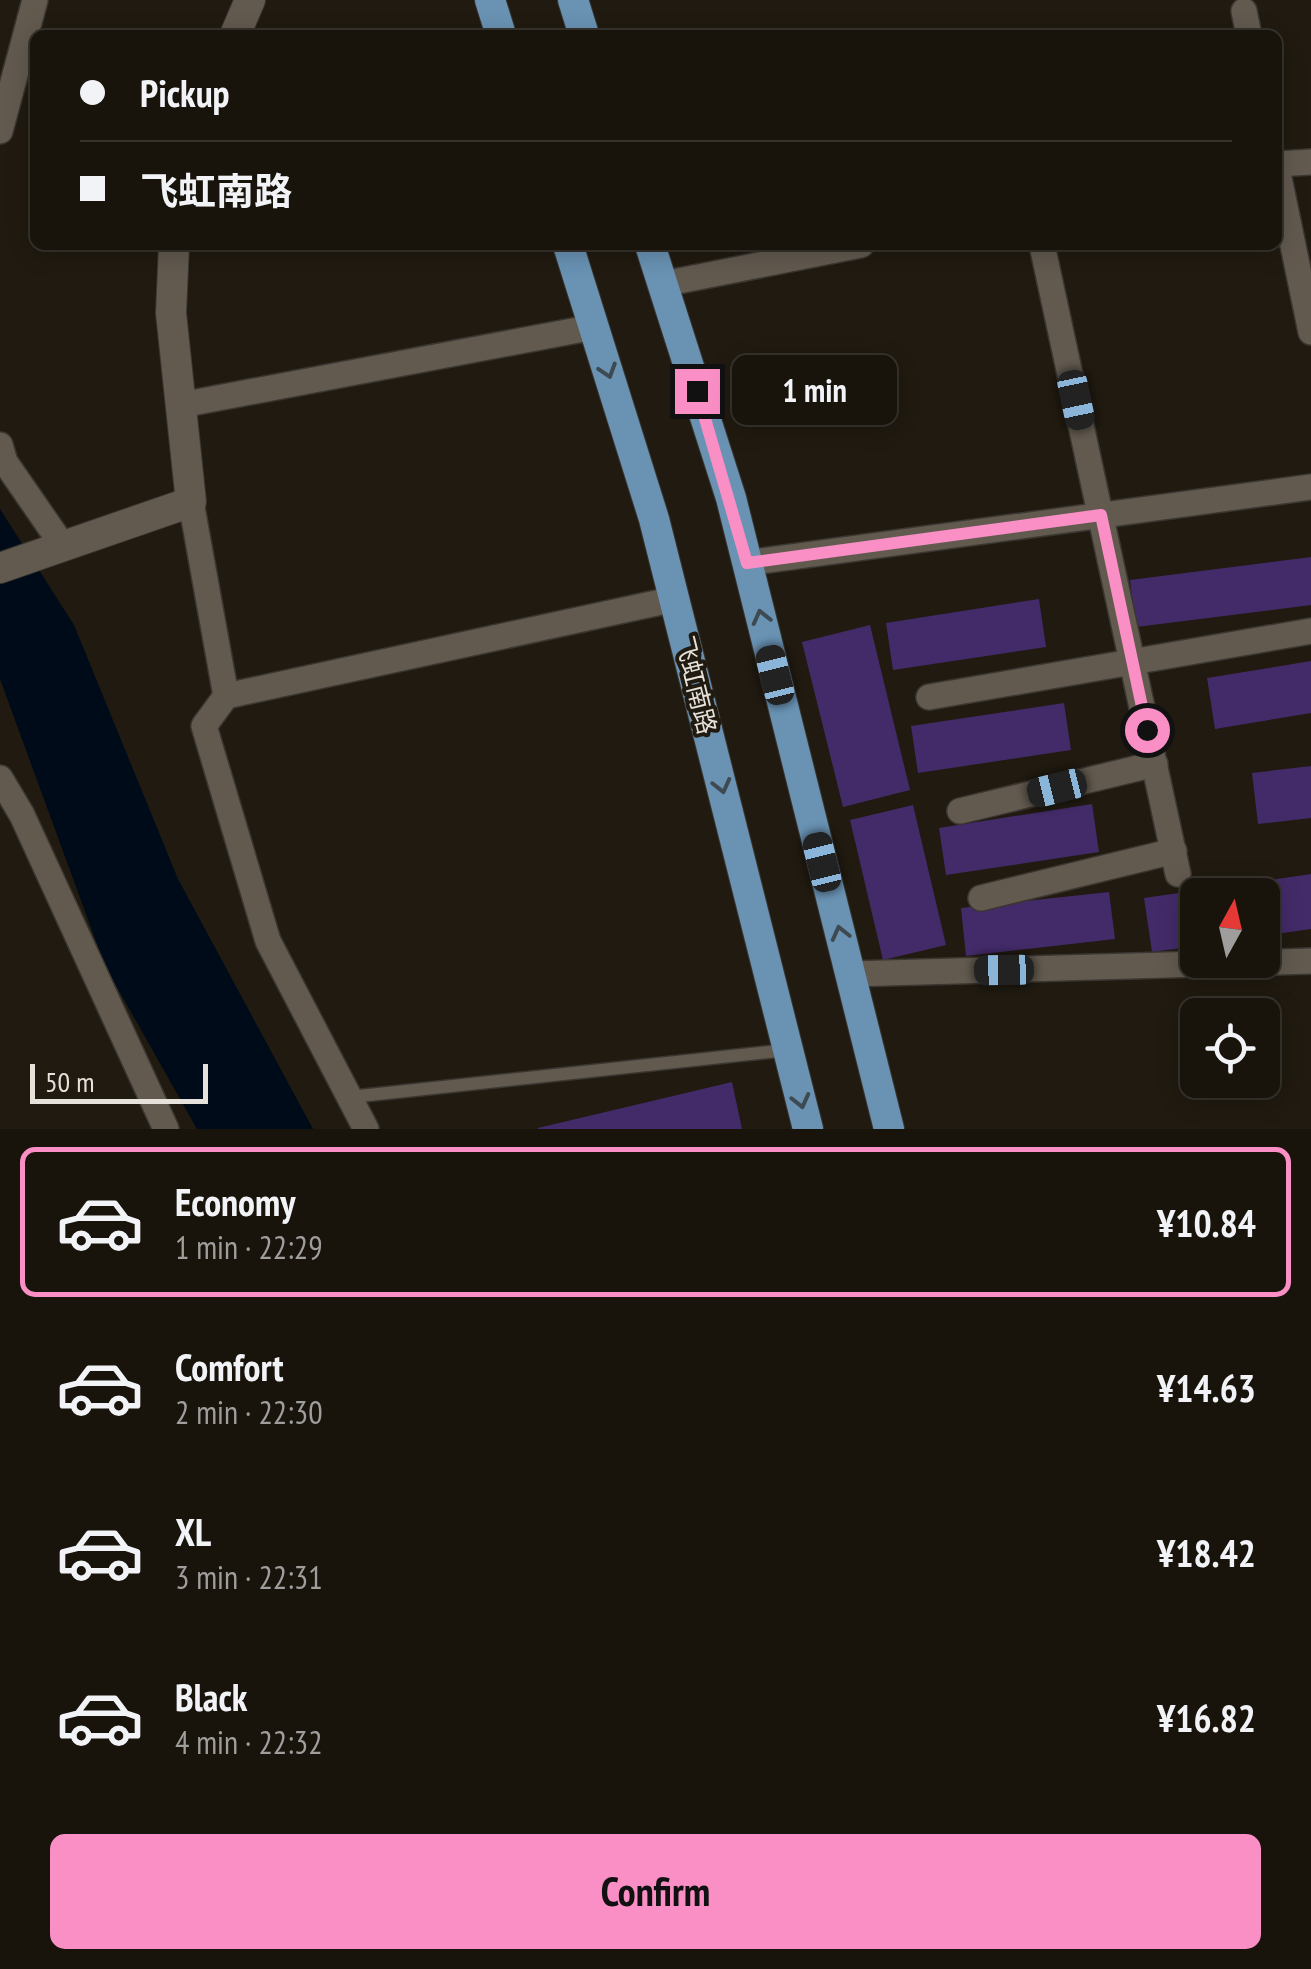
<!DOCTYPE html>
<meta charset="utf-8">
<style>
body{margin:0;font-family:"PT Sans Narrow","Noto Sans SC",sans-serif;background:#211d15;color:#f1f3f6;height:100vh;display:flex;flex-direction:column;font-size:38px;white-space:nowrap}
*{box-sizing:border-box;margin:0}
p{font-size:32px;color:#9f9e9d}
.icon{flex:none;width:55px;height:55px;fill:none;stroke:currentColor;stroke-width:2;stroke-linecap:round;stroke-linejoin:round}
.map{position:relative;height:1129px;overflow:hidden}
.side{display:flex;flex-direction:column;background:#18140c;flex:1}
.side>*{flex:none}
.hud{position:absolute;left:30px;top:30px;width:1252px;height:220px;border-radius:15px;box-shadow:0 5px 25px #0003,0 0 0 2px #36332d;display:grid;align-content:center;height:220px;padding:0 50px;background:#18140c}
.needle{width:65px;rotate:8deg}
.buttons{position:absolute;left:1180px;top:878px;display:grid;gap:20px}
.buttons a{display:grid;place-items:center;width:100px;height:100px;border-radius:15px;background:#18140c;box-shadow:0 5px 25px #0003,0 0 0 2px #36332d;font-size:50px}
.scale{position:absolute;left:30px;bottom:25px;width:178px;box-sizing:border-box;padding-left:10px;border:5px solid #e6e2db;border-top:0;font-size:28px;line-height:35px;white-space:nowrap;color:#e6e2db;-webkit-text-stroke:8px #201a10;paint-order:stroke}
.end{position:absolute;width:45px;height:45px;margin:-22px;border:12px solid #fa8fc6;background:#111;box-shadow:0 0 0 5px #111}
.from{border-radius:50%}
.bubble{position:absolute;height:70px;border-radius:15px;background:#18140c;box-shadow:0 5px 25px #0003,0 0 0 2px #36332d;font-size:32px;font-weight:600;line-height:70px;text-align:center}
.car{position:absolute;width:30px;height:60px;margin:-30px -15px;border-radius:12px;box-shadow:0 0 8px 2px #0007;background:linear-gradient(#222 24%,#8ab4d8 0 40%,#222 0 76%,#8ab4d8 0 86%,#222 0)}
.hud b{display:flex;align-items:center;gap:35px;height:95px;font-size:38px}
.hud b+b{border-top:2px solid #36332d}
.hud i{width:25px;height:25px;background:#f1f3f6}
ul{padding:18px 0 0;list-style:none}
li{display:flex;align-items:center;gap:30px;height:150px;margin:0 20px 15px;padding:0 30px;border:5px solid transparent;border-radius:15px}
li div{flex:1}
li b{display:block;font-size:38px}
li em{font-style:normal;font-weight:600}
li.current{border-color:#fa8fc6}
li>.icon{width:90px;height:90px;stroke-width:1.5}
.primary-button{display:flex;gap:20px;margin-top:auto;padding:20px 50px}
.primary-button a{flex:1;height:115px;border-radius:15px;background:#fa8fc6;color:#111;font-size:40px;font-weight:600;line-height:115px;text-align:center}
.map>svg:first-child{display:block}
.water{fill:#000b19}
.building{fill:#432b69}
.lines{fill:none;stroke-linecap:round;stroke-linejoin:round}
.lane-casing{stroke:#3a3631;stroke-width:15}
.street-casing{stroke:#3a3631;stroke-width:28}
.secondary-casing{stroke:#3a3631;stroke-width:32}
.primary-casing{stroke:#3a3631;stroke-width:32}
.lane{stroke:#625a4f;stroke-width:12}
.street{stroke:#625a4f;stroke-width:25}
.secondary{stroke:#625a4f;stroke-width:30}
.primary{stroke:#6992b3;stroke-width:30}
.oneway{stroke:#3d4a51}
.route{stroke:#fa8fc6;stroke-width:12}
.labels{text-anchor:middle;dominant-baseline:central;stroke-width:8;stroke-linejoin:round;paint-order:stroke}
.street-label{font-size:25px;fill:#e6e2db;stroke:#201a10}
</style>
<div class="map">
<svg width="1311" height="1129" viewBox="0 0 1311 1129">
<rect width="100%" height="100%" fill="#201a10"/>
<path class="water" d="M0 509 74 625 178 879 313 1129H197L105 966 0 679Z"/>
<g class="building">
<path d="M1311 557V605L1136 627 1130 580Z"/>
<path d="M1039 599 1046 647 893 670 886 623Z"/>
<path d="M870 625 910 790 843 807 802 642Z"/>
<path d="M1311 661V713L1215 729 1207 678Z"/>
<path d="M1064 703 1071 750 918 773 911 726Z"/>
<path d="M1311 766V818L1258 824 1252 773Z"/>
<path d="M1092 804 1099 852 946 875 939 828Z"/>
<path d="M913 805 946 945 883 960 850 820Z"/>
<path d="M1311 874V929L1262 936V895H1198V946L1152 952 1144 898Z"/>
<path d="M1109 892 1115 939 966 956 961 908Z"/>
<path d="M732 1082 742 1129H538V1128Z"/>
</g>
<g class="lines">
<defs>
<path id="lane" d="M350 1097 788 1050"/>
<g id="street">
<path d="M1244 11 1249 35"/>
<path d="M0 131 35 0"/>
<path d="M1278 164 1311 162"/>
<path d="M1278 173 1311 332"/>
<path d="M1042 245 1178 874"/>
<path d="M663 284 861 245"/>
<path d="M181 405 594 327"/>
<path d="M0 445 5 462 63 546"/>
<path d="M191 502 226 696 675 599"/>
<path d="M747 563 1311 487"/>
<path d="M226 696 204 726 268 941 366 1129"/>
<path d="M929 697 1311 631"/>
<path d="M0 778 22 815 166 1129"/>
<path d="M960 811 1155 764"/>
<path d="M981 898 1174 851"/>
<path d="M850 974 1311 961"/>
</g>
<g id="secondary">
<path d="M235 35 250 0"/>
<path d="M0 568 191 502 171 313 174 245"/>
</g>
<g id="primary">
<path d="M490 0 501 35"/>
<path d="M573 0 584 35"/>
<path d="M568 245 654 519 808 1129"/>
<path d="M650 245 731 498 889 1129"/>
</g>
</defs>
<use href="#lane" class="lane-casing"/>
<use href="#street" class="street-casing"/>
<use href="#secondary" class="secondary-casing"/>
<use href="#primary" class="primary-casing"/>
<use href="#lane" class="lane"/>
<use href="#street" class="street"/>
<use href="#secondary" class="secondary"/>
<use href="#primary" class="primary"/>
</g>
<defs><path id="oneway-chevron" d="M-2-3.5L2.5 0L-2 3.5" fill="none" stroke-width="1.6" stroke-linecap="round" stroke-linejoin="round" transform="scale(2.5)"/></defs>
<g class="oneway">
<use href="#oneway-chevron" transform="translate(608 371) rotate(72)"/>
<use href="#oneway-chevron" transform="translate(761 617) rotate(-104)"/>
<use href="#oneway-chevron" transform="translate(722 786) rotate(76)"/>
<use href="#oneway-chevron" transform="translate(840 933) rotate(-104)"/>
<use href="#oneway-chevron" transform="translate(801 1101) rotate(76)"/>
</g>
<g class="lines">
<path class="route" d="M697 391 747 563 1101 515 1147 730"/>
</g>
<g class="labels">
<g class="street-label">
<text transform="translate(696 685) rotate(76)">飞虹南路</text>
</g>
</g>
</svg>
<div class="buttons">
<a><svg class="needle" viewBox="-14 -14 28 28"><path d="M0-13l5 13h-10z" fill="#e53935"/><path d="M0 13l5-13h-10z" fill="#9f9e9d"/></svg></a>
<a><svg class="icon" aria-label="locate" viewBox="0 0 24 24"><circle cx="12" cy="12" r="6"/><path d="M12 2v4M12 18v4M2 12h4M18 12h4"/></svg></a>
</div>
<div class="scale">50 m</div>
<i class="end from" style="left:1147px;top:730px"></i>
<i class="end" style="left:697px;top:391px"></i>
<div class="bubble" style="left:732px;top:355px;width:165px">1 min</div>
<i class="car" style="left:1076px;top:400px;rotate:168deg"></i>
<i class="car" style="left:775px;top:675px;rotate:346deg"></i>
<i class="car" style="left:1057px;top:788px;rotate:256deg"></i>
<i class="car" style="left:822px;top:862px;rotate:346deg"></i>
<i class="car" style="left:1004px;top:970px;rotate:269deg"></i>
<div class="hud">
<b><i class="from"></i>Pickup</b>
<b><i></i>飞虹南路</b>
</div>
</div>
<section class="side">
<ul>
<li class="current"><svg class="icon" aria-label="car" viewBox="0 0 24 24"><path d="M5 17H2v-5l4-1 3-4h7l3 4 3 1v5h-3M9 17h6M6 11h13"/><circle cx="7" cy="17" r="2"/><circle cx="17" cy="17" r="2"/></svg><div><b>Economy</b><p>1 min · 22:29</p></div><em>¥10.84</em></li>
<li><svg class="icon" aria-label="car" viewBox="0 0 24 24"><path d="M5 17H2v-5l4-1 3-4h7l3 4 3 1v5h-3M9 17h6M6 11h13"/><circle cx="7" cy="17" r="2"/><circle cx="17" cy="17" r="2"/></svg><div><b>Comfort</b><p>2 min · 22:30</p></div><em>¥14.63</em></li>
<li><svg class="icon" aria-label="car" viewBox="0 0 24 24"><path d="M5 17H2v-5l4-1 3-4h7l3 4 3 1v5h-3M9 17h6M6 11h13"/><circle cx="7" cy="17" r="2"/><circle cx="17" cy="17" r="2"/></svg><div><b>XL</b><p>3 min · 22:31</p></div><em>¥18.42</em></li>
<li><svg class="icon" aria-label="car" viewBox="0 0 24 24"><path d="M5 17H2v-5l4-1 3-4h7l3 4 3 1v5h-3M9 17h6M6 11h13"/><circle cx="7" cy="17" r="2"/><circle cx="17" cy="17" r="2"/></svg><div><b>Black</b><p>4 min · 22:32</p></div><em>¥16.82</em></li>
</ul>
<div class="primary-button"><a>Confirm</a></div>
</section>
